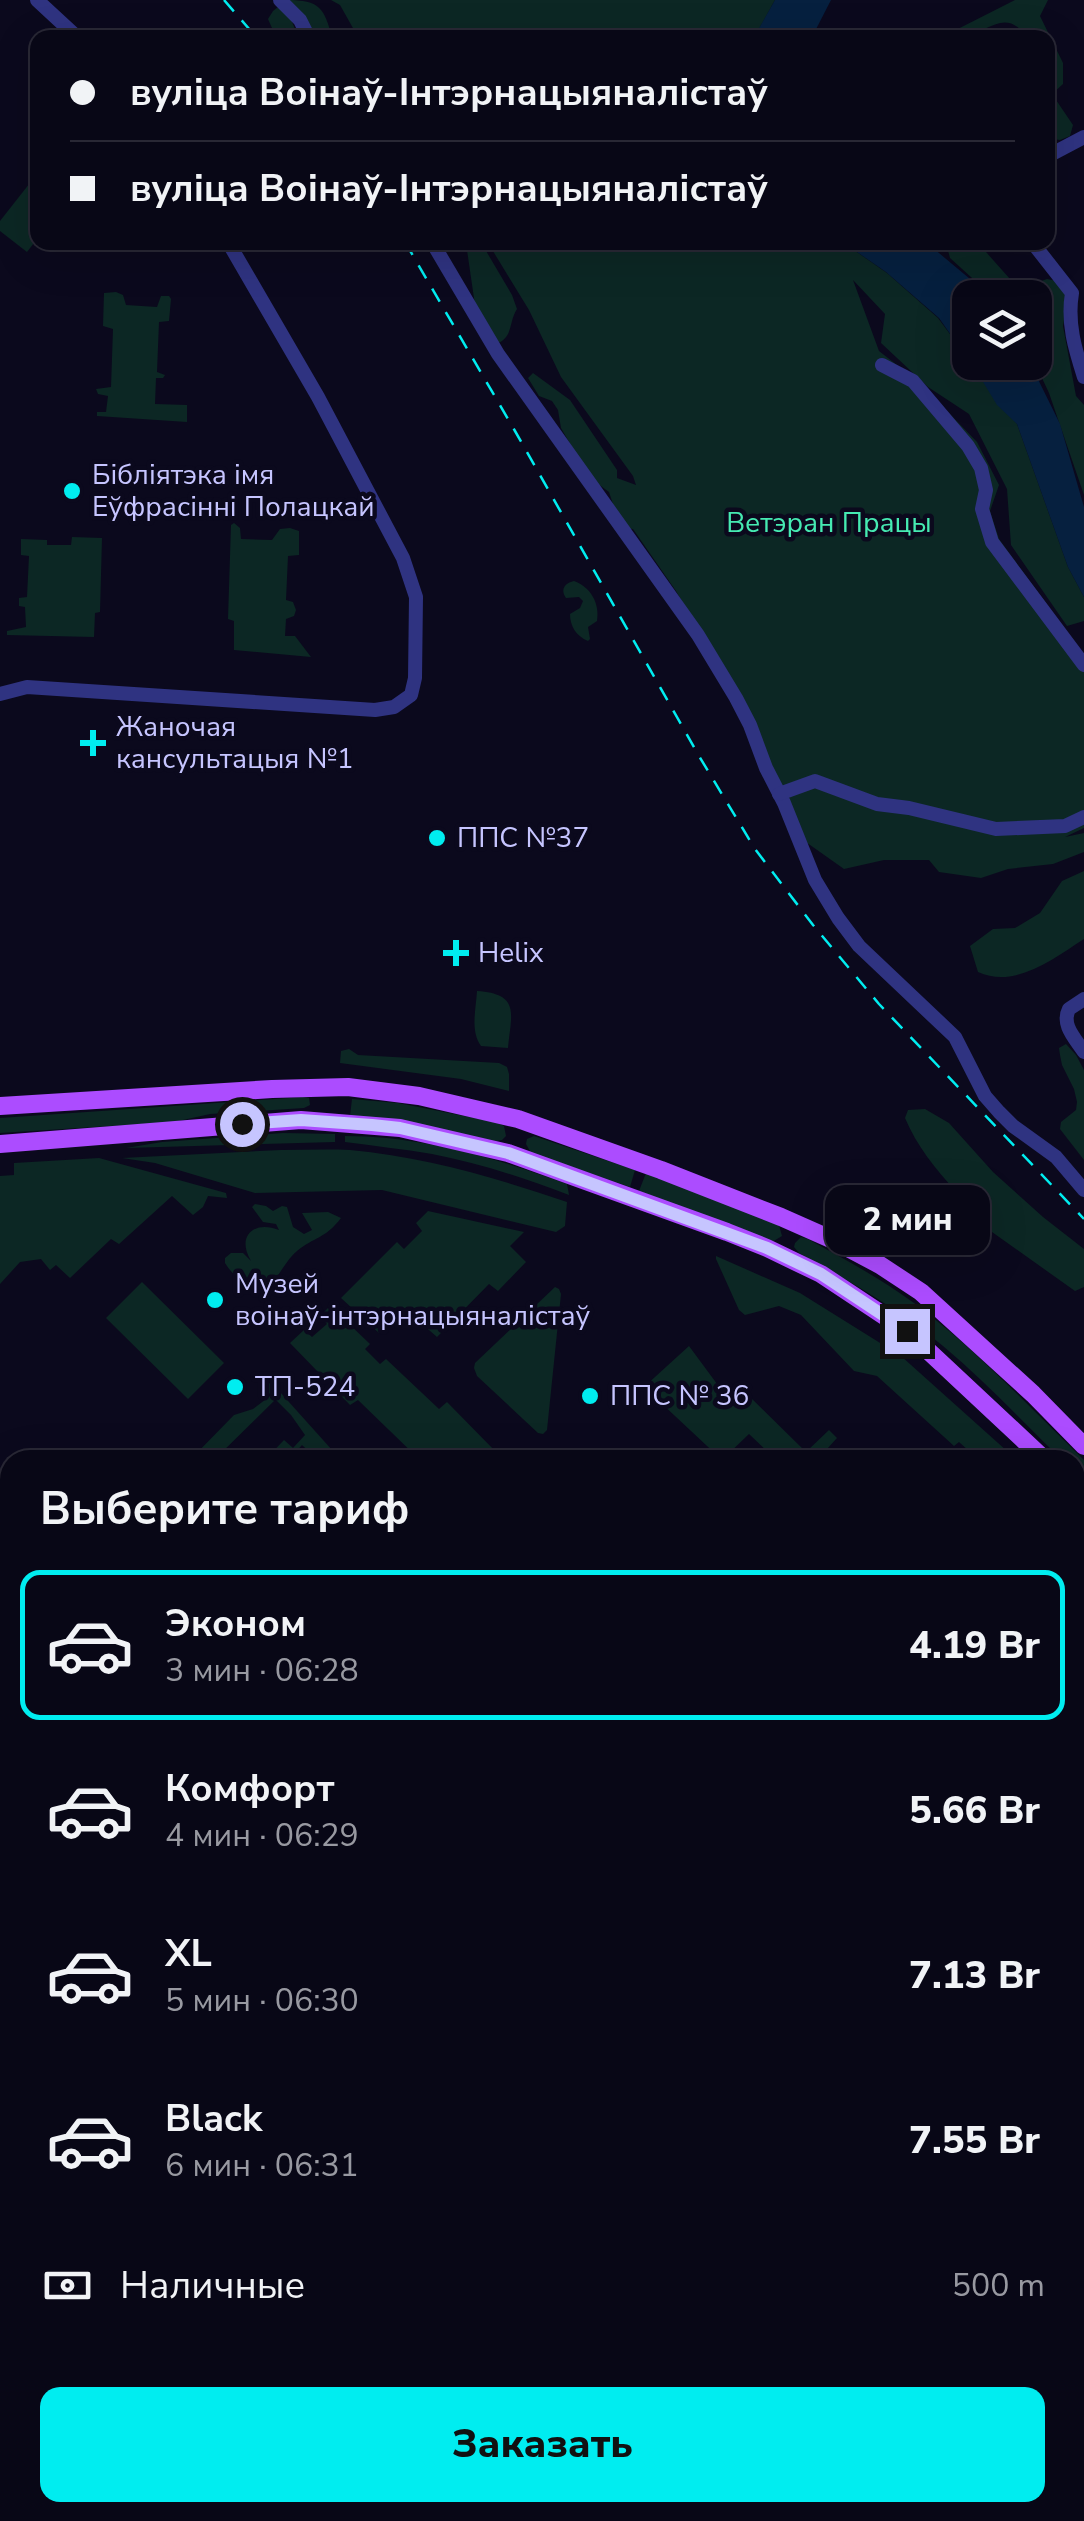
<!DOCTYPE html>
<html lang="ru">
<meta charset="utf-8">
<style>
body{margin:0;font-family:"Nunito Sans",sans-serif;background:#161523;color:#f1f3f6;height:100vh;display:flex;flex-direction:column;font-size:38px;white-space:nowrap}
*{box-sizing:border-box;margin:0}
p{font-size:32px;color:#9899a1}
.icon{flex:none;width:55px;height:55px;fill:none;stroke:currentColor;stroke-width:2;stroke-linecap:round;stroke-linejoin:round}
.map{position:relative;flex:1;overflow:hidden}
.drawer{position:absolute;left:0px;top:1450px;width:1085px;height:1072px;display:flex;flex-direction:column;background:#080716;border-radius:30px 30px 0 0;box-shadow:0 10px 40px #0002,0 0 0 2px #292835}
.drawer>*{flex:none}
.top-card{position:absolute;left:30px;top:30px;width:1025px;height:220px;border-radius:20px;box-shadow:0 10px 40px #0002,0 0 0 2px #292835;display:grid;align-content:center;height:220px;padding:0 40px;background:#080716}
.fabs{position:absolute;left:952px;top:280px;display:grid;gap:20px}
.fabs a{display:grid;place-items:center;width:100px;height:100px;border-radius:20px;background:#080716;box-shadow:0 10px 40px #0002,0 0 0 2px #292835;font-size:50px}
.end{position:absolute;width:45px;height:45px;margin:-22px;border:12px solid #c6c5ff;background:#111;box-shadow:0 0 0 5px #111}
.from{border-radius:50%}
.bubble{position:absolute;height:70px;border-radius:20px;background:#080716;box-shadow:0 10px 40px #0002,0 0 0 2px #292835;font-size:32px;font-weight:800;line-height:70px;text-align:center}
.top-card b{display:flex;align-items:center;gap:35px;height:95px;font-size:38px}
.top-card b+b{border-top:2px solid #292835}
.top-card i{width:25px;height:25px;background:#f1f3f6}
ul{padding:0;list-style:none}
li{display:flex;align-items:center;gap:30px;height:150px;margin:0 20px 15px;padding:0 20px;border:5px solid transparent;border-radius:20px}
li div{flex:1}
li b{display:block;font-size:38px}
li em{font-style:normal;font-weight:800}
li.active{border-color:#00edf0}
li>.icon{width:90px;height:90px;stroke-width:1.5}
h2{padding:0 40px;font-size:45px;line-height:120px}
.pay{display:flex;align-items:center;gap:25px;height:110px;padding:0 40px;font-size:38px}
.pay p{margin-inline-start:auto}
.primary-button{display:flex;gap:20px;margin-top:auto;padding:20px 40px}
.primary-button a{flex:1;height:115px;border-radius:20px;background:#00edf0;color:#111;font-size:40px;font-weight:800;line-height:115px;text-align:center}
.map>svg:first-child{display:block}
.green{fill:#0c2724}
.water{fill:#06203f}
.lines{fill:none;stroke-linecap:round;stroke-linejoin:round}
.stream{stroke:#06203f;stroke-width:2.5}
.minor{stroke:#2f3381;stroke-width:14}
.major{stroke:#ac4cff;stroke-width:18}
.rail{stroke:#00edf0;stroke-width:2.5;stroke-dasharray:15 12;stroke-linecap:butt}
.route{stroke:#c6c5ff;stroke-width:12}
.poi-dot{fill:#00edf0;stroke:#0b091d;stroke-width:4}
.labels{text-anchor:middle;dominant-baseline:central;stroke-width:9;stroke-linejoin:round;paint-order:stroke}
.poi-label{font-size:28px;fill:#c6c5ff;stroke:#0b091d;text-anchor:start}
.park-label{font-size:28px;fill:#46eab2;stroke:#0b091d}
</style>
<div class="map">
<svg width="1084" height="2521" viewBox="0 0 1084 2521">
<rect width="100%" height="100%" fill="#0b091d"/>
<g class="green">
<path d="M287 0C320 0 324 8 332 37H315L289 14 298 37H290L286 32 272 28 268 19 273 11Z"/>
<path d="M331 0H775L754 38 358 37 340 5Z"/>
<path d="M1015 0H1048L1040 16 1063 63V84L1052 94 1073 125 1070 136 1060 140 1048 138V38L1021 37V30C1003 12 987 31 967 36 960 39 950 37 942 37Z"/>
<path d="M37 174V239L27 252 0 231V221Z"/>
<path d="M472 243 482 244 512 295 517 309C509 321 513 337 498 343L476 312 467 250Z"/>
<path d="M488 243H844L887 273 938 318 1017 424 1068 567 1084 597V621L1067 626 1011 545 1007 489 969 414 928 387 881 343 885 314 853 280 879 351 920 383 977 442 999 485 990 511 999 539 1084 655V828L1065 837 1084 833V852L1053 864 1008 869 981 878 939 872 929 860H884L844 869 803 840 706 643 676 591 633 529 621 528 609 492 590 478 561 428 558 410 552 401 539 396 528 378 533 373 570 400 617 470V478L636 485 633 476 561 377 529 310Z"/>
<path d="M973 246 986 252 1019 289 1047 279 1062 282 1068 299 1063 326 1076 396 1084 405V495L1049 393 1035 363V298L993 297 950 258 947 247 957 251Z"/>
<path d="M116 292 123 295 126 305 157 307 161 296H169L171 299 169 321 159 322 157 372 165 375 163 378H156L155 404 187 405V422L97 416V412H106L108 396 98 394 96 389 111 387 113 329 103 326 104 293Z"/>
<path d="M234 523 240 528 241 539 272 540 280 529 290 528 299 531V555L288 556 286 600 293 602 296 610 294 616 286 619 285 636H295L311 657 234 650V621L228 619 231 525Z"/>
<path d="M72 537 102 538 100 612 95 613 94 637 7 635V631L26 627 25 607 19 606V598L27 597 29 556 21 555V539L47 540V545H71Z"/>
<path d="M574 581C591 587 600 604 597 621L588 627 590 639 588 641C576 636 570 626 570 614L580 608 583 601 579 597 566 598C560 589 565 583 574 581Z"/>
<path d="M1084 871V939C1053 959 1015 989 978 972L970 946 993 929 1015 928 1040 913 1062 881Z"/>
<path d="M477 991C521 994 511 1014 508 1048L481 1046C470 1031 476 1009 477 991Z"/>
<path d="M1066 1044 1076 1055 1084 1070V1160L1060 1129 1061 1122 1076 1110 1077 1102 1074 1089 1062 1065 1060 1055 1059 1048Z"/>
<path d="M349 1049 358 1055 499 1063 507 1067 509 1074V1091L461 1079 340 1063 341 1051Z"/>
<path d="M303 1097 309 1098 310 1105 304 1108 210 1114 174 1122 0 1133V1118Z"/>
<path d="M352 1099 398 1103 495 1122 504 1126 506 1136 502 1140 496 1141 398 1120 350 1116Z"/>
<path d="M925 1109 949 1123 993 1172 1043 1217 1084 1249V1287L1075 1291 992 1232 964 1220 960 1213 966 1207 978 1214 985 1212 983 1197 975 1192 956 1191C935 1169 917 1146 905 1118L908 1110Z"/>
<path d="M283 1133 335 1134V1142L126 1148 162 1142Z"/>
<path d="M345 1136C422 1136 496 1158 567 1184L569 1195C524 1178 479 1163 432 1154 403 1149 374 1146 345 1142Z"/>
<path d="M534 1136 635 1170 630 1187 531 1153 526 1144 527 1139Z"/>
<path d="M281 1150C304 1150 327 1149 350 1150 426 1157 496 1178 567 1202L565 1226 556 1232 382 1190 255 1193 155 1163 122 1158Z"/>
<path d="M99 1158 226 1193 227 1198 208 1196 203 1207 193 1215 172 1196 119 1244 111 1239 70 1278 56 1265 50 1270 41 1259 20 1262 0 1284V1176L14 1175V1163Z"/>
<path d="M646 1173 779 1225 782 1236 772 1242 639 1191Z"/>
<path d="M255 1204 266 1206 273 1211 282 1206 287 1207 293 1227 304 1234 312 1230 302 1213 328 1212 341 1218C325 1239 314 1237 297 1251 280 1265 276 1294 249 1284 239 1280 231 1273 225 1263V1258L231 1253H243L251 1261C236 1236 254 1220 279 1230L276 1224 263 1222 252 1207Z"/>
<path d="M428 1211 524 1232 510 1246 526 1262 498 1291 489 1284 437 1337 405 1309 379 1333 341 1298 397 1242 404 1249 422 1231 416 1223Z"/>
<path d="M801 1237 808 1239C844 1259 880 1278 914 1303 975 1348 1029 1407 1084 1460V1482L1075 1473V1460H1062C1023 1422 985 1381 943 1346 899 1309 849 1281 799 1253L794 1247 795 1243Z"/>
<path d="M716 1256 800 1293 901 1356 1017 1460H979L959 1442 954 1446 877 1376 854 1371 801 1315 779 1306 745 1315 739 1310 716 1259Z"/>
<path d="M142 1282 224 1363 188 1399 106 1318Z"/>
<path d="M555 1287 559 1289 561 1294 547 1430 543 1434 538 1433 477 1376 474 1368 475 1363Z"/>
<path d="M330 1306 370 1344 365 1349 380 1364 386 1359 439 1409 447 1402 496 1452 488 1460H420L358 1400 350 1405 290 1343 304 1330 312 1337 327 1324 320 1316Z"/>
<path d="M689 1346 723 1392 747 1394 806 1452 829 1430 837 1438 817 1460H764L770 1454 749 1434 722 1460 644 1387Z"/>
<path d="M271 1382 341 1460H318L302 1445 288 1460H265L284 1440 293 1448 305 1435 291 1415 264 1388Z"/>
<path d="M270 1396 274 1401 214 1460H190L234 1415 253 1409Z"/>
</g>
<g class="water">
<path d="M775 0H831L812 37H754Z"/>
<path d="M844 243H927L976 284 987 297 970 298V362L939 318 886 272Z"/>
<path d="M971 362 1030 363 1060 424 1084 507V597L1068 567 1017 424 997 405Z"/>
</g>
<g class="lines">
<path class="stream" d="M1035 303 1049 291"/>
<g class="minor">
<path d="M37 0 78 38"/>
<path d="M280 0 300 20 309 38"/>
<path d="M1048 156 1084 137"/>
<path d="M432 242 498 354 698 635 736 698 750 725 766 768 784 803 815 880 838 918 859 946 955 1037 985 1096 999 1112 1013 1126 1056 1157 1084 1190"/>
<path d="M1032 242 1072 293C1067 323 1075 349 1084 377"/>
<path d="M882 365 913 381 968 446 981 468 986 490 982 509 992 542 1084 665"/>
<path d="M0 694 27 687 375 710 394 707 411 695 415 678 416 597 403 558 318 397 228 242"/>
<path d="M779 794 815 781 877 804 909 808 996 829 1065 826 1084 817"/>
<path d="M1084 999 1069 1009C1061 1025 1075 1038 1084 1052"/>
</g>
<g class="major">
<path d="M0 1106 272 1089 348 1087 419 1096 518 1119 661 1170 781 1217 833 1240 880 1265 921 1292 1033 1394 1084 1446"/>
<path d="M0 1144 301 1120 400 1128 508 1153 727 1232 767 1248 821 1274 907 1331 1045 1460"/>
<path d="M1075 1489 1084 1498"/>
<path d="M0 2459 10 2465"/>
<path d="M1075 2461H1084"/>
<path d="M1075 2477H1084"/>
<path d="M0 2500 10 2495"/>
</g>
<g class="rail">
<path d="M224 0 257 38"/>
<path d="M405 242 515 431 699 756 755 849 813 925 879 1004 1084 1219"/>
</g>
</g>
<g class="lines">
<path class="route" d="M242 1124 301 1120 372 1125 400 1128 508 1153 767 1248 821 1274 907 1331"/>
</g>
<g class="poi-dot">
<circle cx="72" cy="491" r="10"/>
<path d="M88 728h10v10h10v10h-10v10h-10v-10h-10v-10h10z"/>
<circle cx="437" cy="838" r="10"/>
<path d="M451 938h10v10h10v10h-10v10h-10v-10h-10v-10h10z"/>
<circle cx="215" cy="1300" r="10"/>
<circle cx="235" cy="1387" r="10"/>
<circle cx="590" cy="1396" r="10"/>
</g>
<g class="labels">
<g class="poi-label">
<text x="92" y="475">Бібліятэка імя<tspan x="92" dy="32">Еўфрасінні Полацкай</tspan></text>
<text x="116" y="727">Жаночая<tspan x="116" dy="32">кансультацыя №1</tspan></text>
<text x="457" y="838">ППС №37</text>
<text x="478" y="953">Helix</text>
<text x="235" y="1284">Музей<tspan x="235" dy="32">воінаў-інтэрнацыяналістаў</tspan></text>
<text x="255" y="1387">ТП-524</text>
<text x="610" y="1396">ППС № 36</text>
</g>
<g class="park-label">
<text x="829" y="523">Ветэран Працы</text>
</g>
</g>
</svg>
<div class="fabs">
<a><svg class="icon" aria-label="layers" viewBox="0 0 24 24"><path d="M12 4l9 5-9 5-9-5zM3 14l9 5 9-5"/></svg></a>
</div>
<i class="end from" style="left:242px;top:1124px"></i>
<i class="end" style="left:907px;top:1331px"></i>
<div class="bubble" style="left:825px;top:1185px;width:165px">2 мин</div>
<div class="top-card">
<b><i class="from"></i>вуліца Воінаў-Інтэрнацыяналістаў</b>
<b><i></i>вуліца Воінаў-Інтэрнацыяналістаў</b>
</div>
<section class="drawer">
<h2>Выберите тариф</h2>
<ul>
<li class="active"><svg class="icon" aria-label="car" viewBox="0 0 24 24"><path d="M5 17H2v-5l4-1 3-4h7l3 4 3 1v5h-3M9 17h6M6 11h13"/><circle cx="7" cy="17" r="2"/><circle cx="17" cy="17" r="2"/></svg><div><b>Эконом</b><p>3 мин · 06:28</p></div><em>4.19 Br</em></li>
<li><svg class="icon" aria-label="car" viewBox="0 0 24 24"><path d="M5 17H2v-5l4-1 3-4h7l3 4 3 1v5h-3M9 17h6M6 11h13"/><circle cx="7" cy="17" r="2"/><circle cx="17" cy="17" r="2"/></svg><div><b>Комфорт</b><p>4 мин · 06:29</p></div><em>5.66 Br</em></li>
<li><svg class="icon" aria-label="car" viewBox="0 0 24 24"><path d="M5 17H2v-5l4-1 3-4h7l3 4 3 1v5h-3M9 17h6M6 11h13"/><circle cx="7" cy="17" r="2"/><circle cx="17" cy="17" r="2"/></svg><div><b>XL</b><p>5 мин · 06:30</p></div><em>7.13 Br</em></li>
<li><svg class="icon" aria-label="car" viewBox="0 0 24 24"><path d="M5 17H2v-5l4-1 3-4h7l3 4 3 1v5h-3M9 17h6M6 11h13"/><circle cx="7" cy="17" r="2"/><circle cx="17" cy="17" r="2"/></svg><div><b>Black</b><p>6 мин · 06:31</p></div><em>7.55 Br</em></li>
</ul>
<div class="pay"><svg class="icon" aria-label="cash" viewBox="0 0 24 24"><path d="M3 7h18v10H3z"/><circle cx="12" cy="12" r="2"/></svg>Наличные<p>500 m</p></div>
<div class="primary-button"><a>Заказать</a></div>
</section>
</div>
